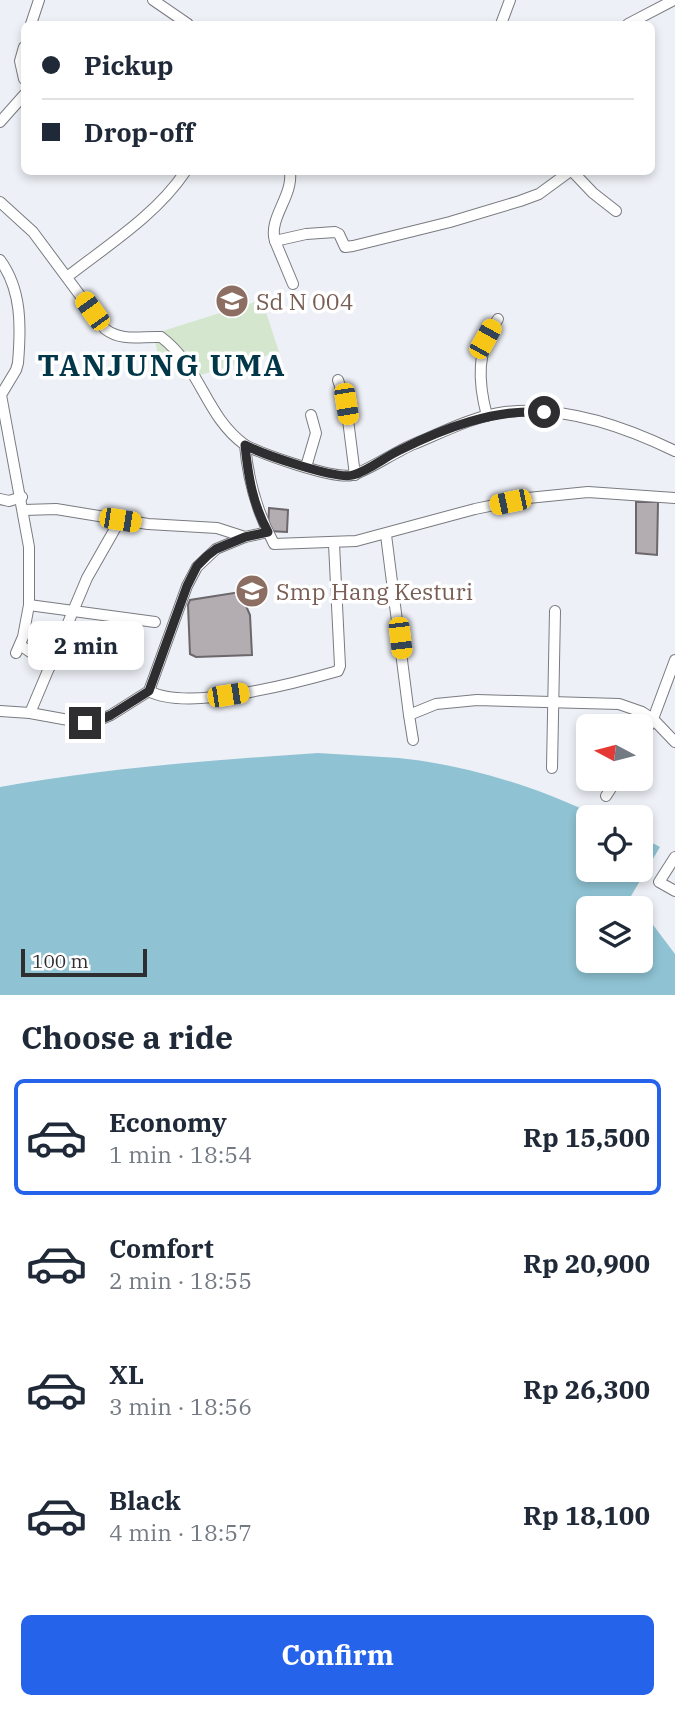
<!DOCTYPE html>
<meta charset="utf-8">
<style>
body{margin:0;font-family:"IBM Plex Serif",serif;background:#f2f2f3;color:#1f2937;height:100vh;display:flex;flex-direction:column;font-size:26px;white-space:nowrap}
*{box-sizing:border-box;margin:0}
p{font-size:23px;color:#747a83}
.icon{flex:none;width:38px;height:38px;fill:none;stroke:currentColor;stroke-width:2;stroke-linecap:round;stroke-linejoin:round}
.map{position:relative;height:995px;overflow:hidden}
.drawer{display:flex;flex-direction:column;background:#fff;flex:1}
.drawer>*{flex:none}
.banner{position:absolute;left:21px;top:21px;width:634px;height:154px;border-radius:10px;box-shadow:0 4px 10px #0003;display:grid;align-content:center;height:154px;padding:0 21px;background:#fff}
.needle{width:46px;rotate:277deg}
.tools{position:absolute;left:576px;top:714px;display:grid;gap:14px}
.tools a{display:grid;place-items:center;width:77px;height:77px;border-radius:10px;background:#fff;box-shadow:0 4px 10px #0003;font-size:35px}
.scale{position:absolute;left:21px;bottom:18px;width:126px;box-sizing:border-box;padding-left:7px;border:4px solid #2e2e31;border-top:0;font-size:19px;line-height:24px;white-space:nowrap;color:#2e2e31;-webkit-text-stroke:5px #fff;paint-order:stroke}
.end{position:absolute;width:32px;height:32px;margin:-16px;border:9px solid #2e2e31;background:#fff;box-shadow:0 0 0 4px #fff}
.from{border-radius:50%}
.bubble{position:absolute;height:49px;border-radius:10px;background:#fff;box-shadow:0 4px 10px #0003;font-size:23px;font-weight:700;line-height:49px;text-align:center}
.car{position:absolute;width:21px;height:42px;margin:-21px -10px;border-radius:9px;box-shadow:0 0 5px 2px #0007;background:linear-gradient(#f5c518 24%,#345 0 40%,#f5c518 0 76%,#345 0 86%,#f5c518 0)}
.banner b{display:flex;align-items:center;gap:24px;height:66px;font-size:26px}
.banner b+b{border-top:2px solid #e0e1e3}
.banner i{width:18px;height:18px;background:#1f2937}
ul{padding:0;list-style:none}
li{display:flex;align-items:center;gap:21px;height:116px;margin:0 14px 10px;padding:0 7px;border:4px solid transparent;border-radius:10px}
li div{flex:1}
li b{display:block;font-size:26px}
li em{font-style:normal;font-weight:700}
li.on{border-color:#2563eb}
li>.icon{width:63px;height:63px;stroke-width:1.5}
h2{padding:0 21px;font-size:32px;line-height:84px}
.primary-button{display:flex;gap:14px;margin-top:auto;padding:14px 21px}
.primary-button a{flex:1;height:80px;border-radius:10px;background:#2563eb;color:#fff;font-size:28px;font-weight:700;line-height:80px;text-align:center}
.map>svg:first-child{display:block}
.green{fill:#d4e6ce}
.water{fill:#8fc3d3}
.building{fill:#b3adb1;stroke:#6c676a;stroke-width:2}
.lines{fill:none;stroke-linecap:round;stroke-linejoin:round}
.street-casing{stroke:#797b80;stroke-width:12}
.street{stroke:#fff;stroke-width:10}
.route{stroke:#2e2e31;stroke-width:9}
.labels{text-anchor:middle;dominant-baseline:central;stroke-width:7;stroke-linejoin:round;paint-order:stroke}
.education-label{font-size:23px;fill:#785e54;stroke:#fff;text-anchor:start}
.district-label{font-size:30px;font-weight:bold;letter-spacing:2px;fill:#013748;stroke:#fff}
</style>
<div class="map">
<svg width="675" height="995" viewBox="0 0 675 995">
<rect width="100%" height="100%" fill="#edf0f6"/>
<path class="green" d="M262 300 279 352 183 380 172 369 160 362 153 334Z"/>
<path class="water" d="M318 753C345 755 372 756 399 758 467 765 538 787 599 817H588V870H640L641 837 660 847 631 896 640 908H588V961H640L641 909 675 954V995H0V787C106 768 211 760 318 753Z"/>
<g class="building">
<path d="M636 502H658L657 555 636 553Z"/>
<path d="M269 508 288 510 287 532 268 531Z"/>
<path d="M240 592 250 615 252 655 196 657 190 654 188 605 190 600Z"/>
</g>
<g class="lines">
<defs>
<g id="street">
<path d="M153 0 188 24"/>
<path d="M31 24 39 0"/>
<path d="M501 24 510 0"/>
<path d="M628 24 674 0"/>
<path d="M24 47 20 61 24 79"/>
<path d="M0 122 24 95"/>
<path d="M573 172 593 193 616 211"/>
<path d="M0 202 33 232 105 329C122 342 141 336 161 337 201 367 205 416 245 445 248 481 257 512 274 544L356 541 475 509 528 498 588 492 675 498"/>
<path d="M275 241C268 218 293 197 290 172"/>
<path d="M0 260C22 290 21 327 18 363L16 370 1 395 29 547V605L23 637 16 653"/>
<path d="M67 277C108 245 156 215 185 172"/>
<path d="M293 284 275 241 306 234 335 232 339 234 345 247 353 246 450 222 520 201 539 194 569 172"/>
<path d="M338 380 346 404 355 475"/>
<path d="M487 416C478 382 476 349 498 319"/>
<path d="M245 445C262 454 335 480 352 475 368 471 396 451 414 444 443 432 474 416 505 412 563 405 624 426 675 451"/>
<path d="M306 467 316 433 311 415"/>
<path d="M0 499 9 501 22 497"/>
<path d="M24 510 56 509 148 524 217 528 245 537 268 532"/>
<path d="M386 535 409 715"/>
<path d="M29 605 155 622"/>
<path d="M20 645 51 666"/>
<path d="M149 691C187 712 296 683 338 671L340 666 334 544"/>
<path d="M0 711 30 713 85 723 97 721 111 715 149 691 187 586 197 567 216 549 245 537"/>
<path d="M30 713 87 578 120 520"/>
<path d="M413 740 409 715 436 704 477 700 619 704 642 712 653 719 675 742"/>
<path d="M640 740 653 719 675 660"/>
<path d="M552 768 555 611"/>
<path d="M606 796 617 779"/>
<path d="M675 857 659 882 675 891"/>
</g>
</defs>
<use href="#street" class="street-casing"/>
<use href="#street" class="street"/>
</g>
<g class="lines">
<path class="route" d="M85 723 97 721 111 715 149 691 187 586 197 566 207 556 216 549 245 537 268 532C253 505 248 476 245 445 262 454 336 480 353 475 368 471 385 457 400 450 444 428 494 409 544 412"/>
</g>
<defs>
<symbol id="school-disc" viewBox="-11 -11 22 22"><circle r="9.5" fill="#8d6e63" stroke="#fff"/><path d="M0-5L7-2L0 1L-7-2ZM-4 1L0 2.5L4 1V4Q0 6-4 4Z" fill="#fff"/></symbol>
</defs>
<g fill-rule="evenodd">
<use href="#school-disc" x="213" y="282" width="38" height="38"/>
<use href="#school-disc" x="233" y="572" width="38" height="38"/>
</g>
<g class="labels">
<g class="education-label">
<text x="256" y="301">Sd N 004</text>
<text x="276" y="591">Smp Hang Kesturi</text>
</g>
<g class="district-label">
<text x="162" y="364">TANJUNG UMA</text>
</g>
</g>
</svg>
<div class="tools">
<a><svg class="needle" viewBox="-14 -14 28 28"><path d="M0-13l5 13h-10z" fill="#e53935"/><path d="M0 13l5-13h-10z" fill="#747a83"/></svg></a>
<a><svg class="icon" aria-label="locate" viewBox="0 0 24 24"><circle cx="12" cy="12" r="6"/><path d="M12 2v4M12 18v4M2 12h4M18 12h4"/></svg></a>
<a><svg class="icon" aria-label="layers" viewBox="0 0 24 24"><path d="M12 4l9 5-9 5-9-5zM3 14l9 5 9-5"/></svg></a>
</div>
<div class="scale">100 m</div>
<i class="end from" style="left:544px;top:412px"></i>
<i class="end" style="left:85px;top:723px"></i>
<div class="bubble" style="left:28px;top:621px;width:116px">2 min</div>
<i class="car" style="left:92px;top:311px;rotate:324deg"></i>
<i class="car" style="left:485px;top:339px;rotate:29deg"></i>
<i class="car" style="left:346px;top:404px;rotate:171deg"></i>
<i class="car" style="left:510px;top:502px;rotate:258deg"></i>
<i class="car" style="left:120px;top:520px;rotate:99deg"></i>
<i class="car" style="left:400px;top:638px;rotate:173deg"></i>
<i class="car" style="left:228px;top:695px;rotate:81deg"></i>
<div class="banner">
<b><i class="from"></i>Pickup</b>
<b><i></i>Drop-off</b>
</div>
</div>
<section class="drawer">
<h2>Choose a ride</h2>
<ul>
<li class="on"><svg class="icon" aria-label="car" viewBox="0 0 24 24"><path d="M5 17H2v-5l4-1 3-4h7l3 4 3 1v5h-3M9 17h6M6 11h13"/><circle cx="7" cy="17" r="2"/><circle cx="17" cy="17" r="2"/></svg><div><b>Economy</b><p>1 min · 18:54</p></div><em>Rp 15,500</em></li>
<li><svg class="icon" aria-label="car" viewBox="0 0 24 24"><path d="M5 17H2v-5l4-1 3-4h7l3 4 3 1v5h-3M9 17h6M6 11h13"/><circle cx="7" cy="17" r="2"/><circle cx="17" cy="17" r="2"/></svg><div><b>Comfort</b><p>2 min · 18:55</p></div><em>Rp 20,900</em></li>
<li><svg class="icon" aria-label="car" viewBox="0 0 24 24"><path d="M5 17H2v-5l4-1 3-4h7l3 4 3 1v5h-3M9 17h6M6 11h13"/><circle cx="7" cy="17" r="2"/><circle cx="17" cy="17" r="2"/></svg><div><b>XL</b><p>3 min · 18:56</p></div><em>Rp 26,300</em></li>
<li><svg class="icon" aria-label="car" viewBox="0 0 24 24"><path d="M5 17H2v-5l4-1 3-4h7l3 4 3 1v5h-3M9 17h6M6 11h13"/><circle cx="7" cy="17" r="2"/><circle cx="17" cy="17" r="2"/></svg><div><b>Black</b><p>4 min · 18:57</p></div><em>Rp 18,100</em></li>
</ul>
<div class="primary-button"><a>Confirm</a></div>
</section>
